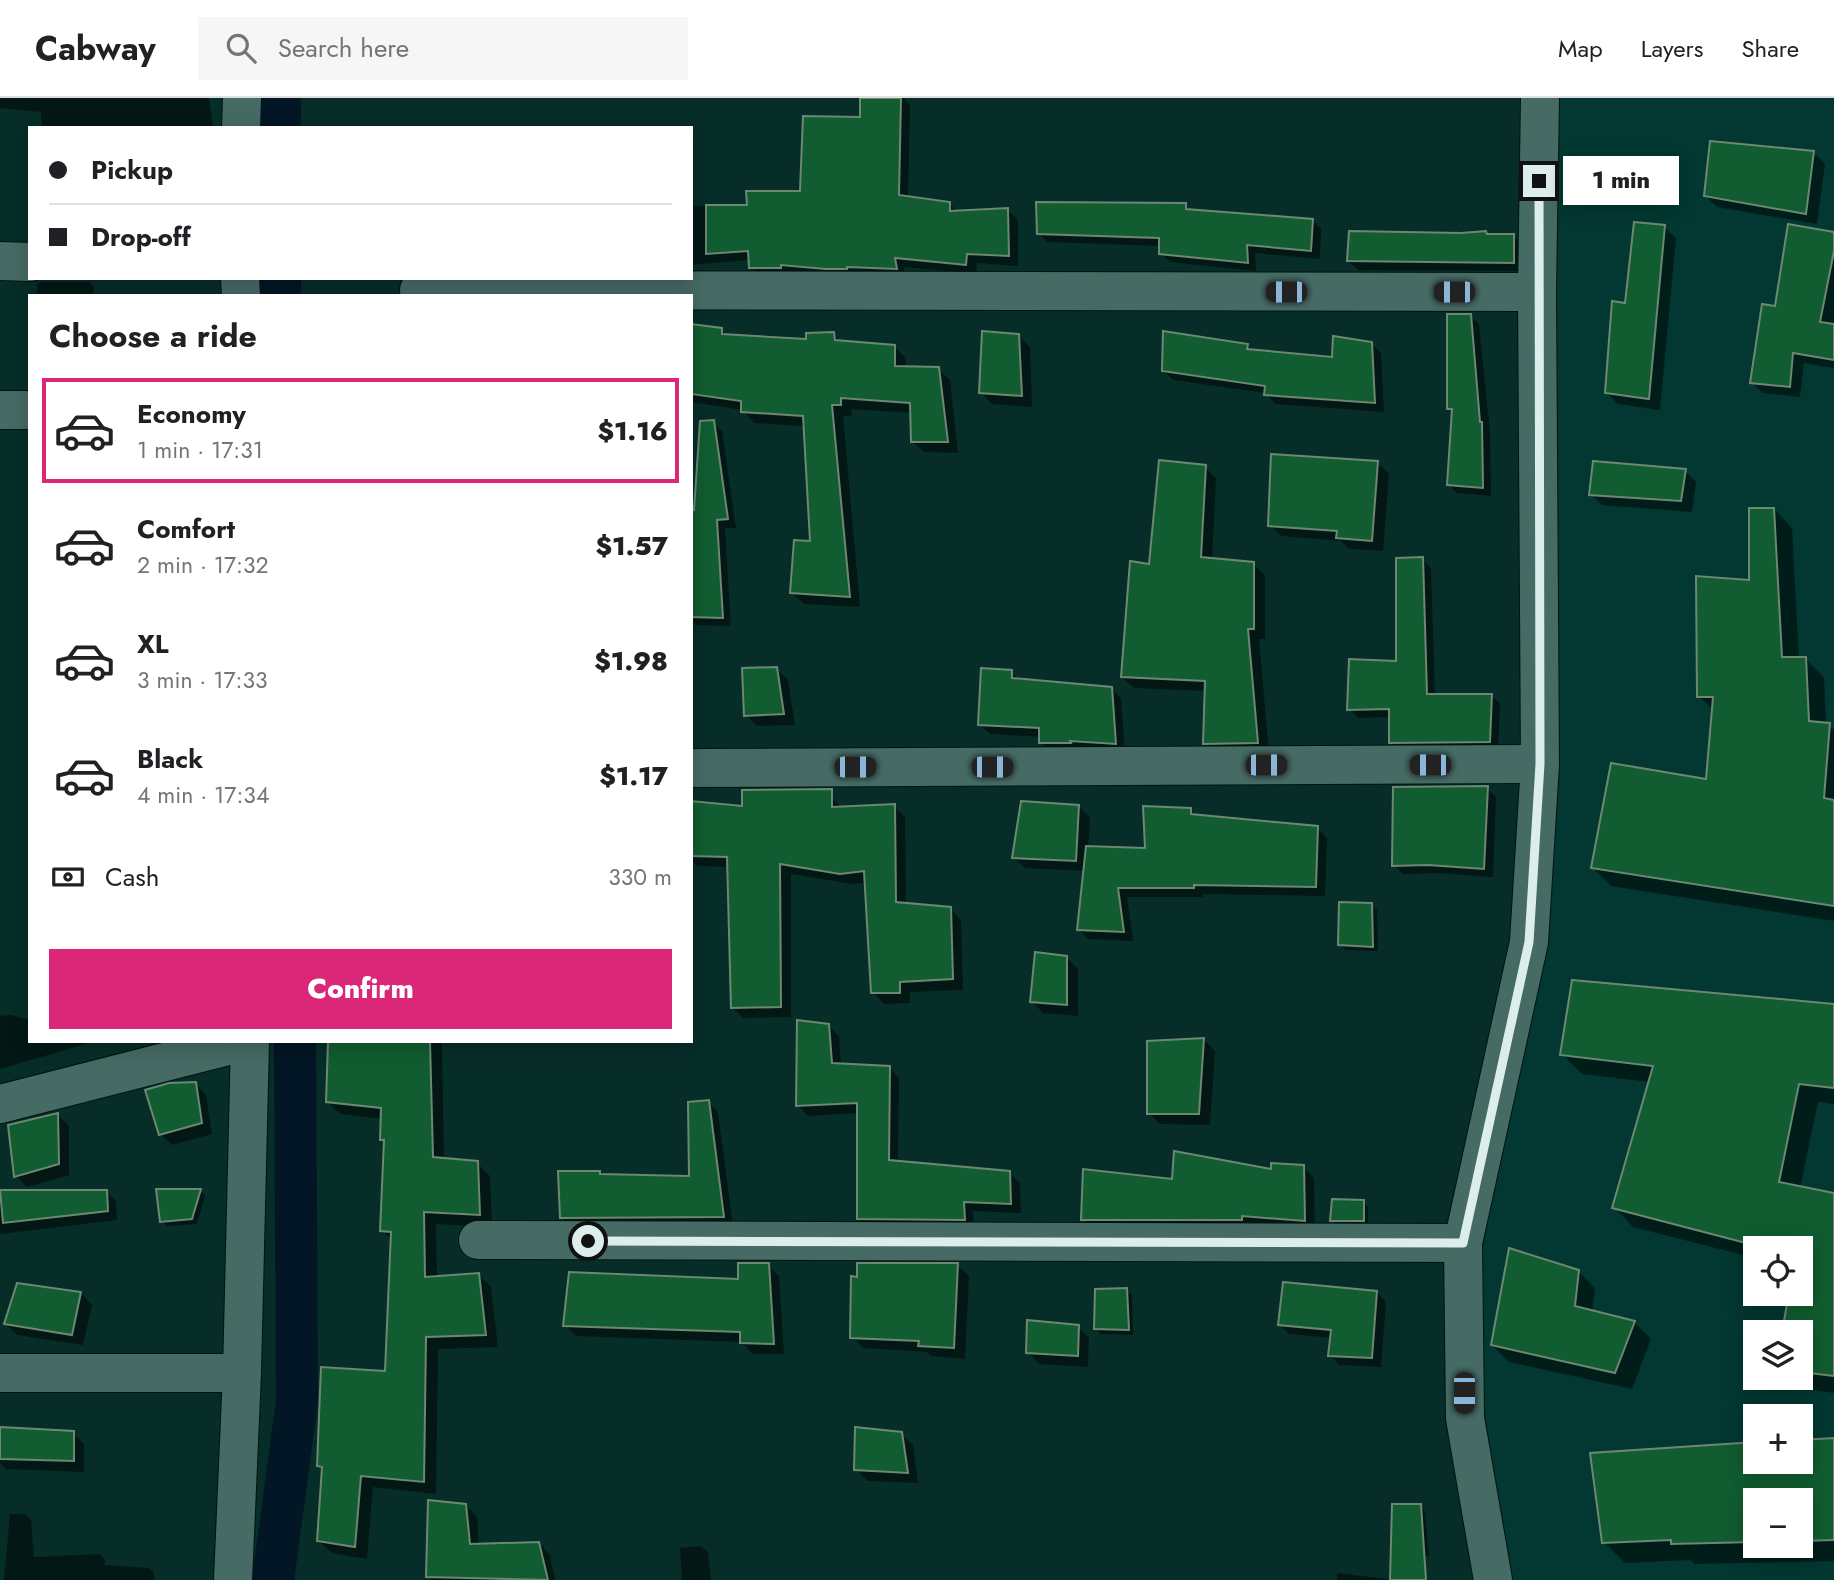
<!DOCTYPE html>
<meta charset="utf-8">
<style>
body{margin:0;font-family:Jost,sans-serif;background:#f6f6f6;color:#202124;height:100vh;display:flex;flex-direction:column;font-size:26px;white-space:nowrap}
*{box-sizing:border-box;margin:0}
p{font-size:23px;color:#757577}
.icon{flex:none;width:38px;height:38px;fill:none;stroke:currentColor;stroke-width:2;stroke-linecap:round;stroke-linejoin:round}
.map{position:relative;flex:1;overflow:hidden}
.details{position:absolute;left:28px;top:196px;width:665px;height:749px;display:flex;flex-direction:column;background:#fff;border-radius:0px;box-shadow:0 4px 18px #0003}
.details>*{flex:none}
.hud{position:absolute;left:28px;top:28px;width:665px;height:154px;border-radius:0px;box-shadow:0 4px 18px #0003;display:grid;align-content:center;height:154px;padding:0 21px;background:#fff}
.tools{position:absolute;left:1743px;top:1138px;display:grid;gap:14px}
.tools a{display:grid;place-items:center;width:70px;height:70px;border-radius:0px;background:#fff;box-shadow:0 4px 18px #0003;font-size:35px}
.end{position:absolute;width:32px;height:32px;margin:-16px;border:9px solid #dbeeeb;background:#111;box-shadow:0 0 0 4px #111}
.from{border-radius:50%}
.bubble{position:absolute;height:49px;border-radius:0px;background:#fff;box-shadow:0 4px 18px #0003;font-size:23px;font-weight:800;line-height:49px;text-align:center}
.car{position:absolute;width:21px;height:42px;margin:-21px -10px;border-radius:9px;box-shadow:0 0 5px 2px #0007;background:linear-gradient(#222 24%,#8ab4d8 0 40%,#222 0 76%,#8ab4d8 0 86%,#222 0)}
.hud b{display:flex;align-items:center;gap:24px;height:66px;font-size:26px}
.hud b+b{border-top:2px solid #e0e0e0}
.hud i{width:18px;height:18px;background:#202124}
ul{padding:0;list-style:none}
li{display:flex;align-items:center;gap:21px;height:105px;margin:0 14px 10px;padding:0 7px;border:4px solid transparent;border-radius:0px}
li div{flex:1}
li b{display:block;font-size:26px}
li em{font-style:normal;font-weight:800}
li.selected{border-color:#db2777}
li>.icon{width:63px;height:63px;stroke-width:1.5}
h2{padding:0 21px;font-size:32px;line-height:84px}
.pay{display:flex;align-items:center;gap:18px;height:77px;padding:0 21px;font-size:26px}
.pay p{margin-inline-start:auto}
.button{display:flex;gap:14px;margin-top:auto;padding:14px 21px}
.button a{flex:1;height:80px;border-radius:0px;background:#db2777;color:#fff;font-size:28px;font-weight:800;line-height:80px;text-align:center}
header{display:flex;align-items:center;gap:42px;box-sizing:border-box;height:98px;padding:0 35px;background:#fff;border-bottom:2px solid #e0e0e0}
header strong{font-size:33px}
nav{display:flex;gap:38px;margin-inline-start:auto;font-size:24px}
.search{width:490px;height:63px;background:#f6f6f6;display:flex;align-items:center;gap:18px;box-sizing:border-box;padding:0 24px;border-radius:0px;color:#757577;font-size:26px}
.map>svg:first-child{display:block}
.built{fill:#033731;fill-rule:evenodd}
.shadow{fill:#0007;fill-rule:evenodd}
.lines{fill:none;stroke-linecap:round;stroke-linejoin:round}
.canal{stroke:#031625;stroke-width:42}
.building{fill:#115c30;stroke:#6d8773;stroke-width:2}
.minor-casing{stroke:#001411;stroke-width:40}
.minor{stroke:#466a64;stroke-width:38}
.route{stroke:#dbeeeb;stroke-width:9}
</style>
<header>
<strong>Cabway</strong>
<div class="search"><svg class="icon" aria-label="search" viewBox="0 0 24 24"><circle cx="10" cy="10" r="6"/><path d="M15 15l6 6"/></svg>Search here</div>
<nav><a>Map</a><a>Layers</a><a>Share</a></nav>
</header>
<div class="map">
<svg width="1834" height="1482" viewBox="0 0 1834 1482">
<rect width="100%" height="100%" fill="#072d28"/>
<path class="built" d="M1552 0H1834V1482H1504L1464 1230 1538 846ZM1755 1150H1801V1195H1755ZM1755 1234H1801V1279H1755ZM1755 1318H1801V1363H1755ZM1755 1402H1801V1447H1755Z"/>
<g class="shadow">
<path d="M0 0H209L213 30H42L41 14 0 10Z"/>
<path d="M862 0H903L910 7 908 100 949 105 958 114 1008 112 1018 122V168L977 165 976 176 904 169 906 180 761 179 751 169V162L691 167V108H748L802 94 861 20Z"/>
<path d="M1813 54 1825 66 1817 126 1717 109 1706 98Z"/>
<path d="M1185 107 1192 113 1312 122 1321 131 1320 161 1255 155 1256 173 1170 164 1161 155V148L1047 144 1038 135Z"/>
<path d="M1664 129 1676 140 1660 312 1618 306 1607 295Z"/>
<path d="M1834 136V270L1804 265 1800 299 1763 295 1752 285 1777 210Z"/>
<path d="M1461 137 1513 138 1523 147 1522 173 1358 172 1348 163Z"/>
<path d="M42 184H89L94 189 93 198H37V186Z"/>
<path d="M1470 218 1479 226 1490 334 1491 398 1457 395 1448 386 1453 314 1449 310Z"/>
<path d="M691 228 722 232 728 238 808 242 834 236 842 244 894 248 906 260V270L938 271 950 282 958 355 924 354 912 343V315L851 311 852 318H843L860 509 804 506 792 495 812 445 805 328 754 325 743 312 691 304Z"/>
<path d="M1019 238 1030 249 1032 309 992 306 981 294Z"/>
<path d="M1371 245 1381 255 1384 314 1275 306 1266 295 1173 282 1163 272 1247 248 1251 253 1333 261Z"/>
<path d="M713 324 722 333 736 430H725L731 528 695 527 691 523V462Z"/>
<path d="M1377 364 1389 376 1383 453 1349 451 1341 443 1281 438 1270 427Z"/>
<path d="M1205 369 1216 380 1212 462 1253 466 1265 477V541H1259L1269 656H1216L1205 645 1206 593 1134 590 1122 579 1151 468Z"/>
<path d="M1685 373 1696 384 1692 414 1602 407 1591 396Z"/>
<path d="M1774 411 1792 430 1799 561H1806L1824 580 1826 626 1834 632V823L1611 788 1592 769 1708 683 1714 613 1699 598 1750 484Z"/>
<path d="M1422 461 1431 470 1435 598H1492L1500 606 1498 652 1400 653 1391 644V619L1358 620 1349 611 1398 565Z"/>
<path d="M777 571 788 582 795 627 757 628 746 617Z"/>
<path d="M1011 574 1019 582 1111 590 1121 600 1125 655 1050 654 1041 644V639L990 636 980 627Z"/>
<path d="M1487 690 1496 699 1493 779 1438 775 1403 776 1394 767Z"/>
<path d="M832 700 842 710 894 708 905 719 906 807 950 811 961 822 963 892 910 894V905L884 906 873 894 866 785 852 786 791 776V919L743 920 732 909 729 769 698 768 691 763V705L744 710Z"/>
<path d="M1079 708 1090 720 1088 750 1147 751 1190 711 1197 718 1317 730 1327 740 1325 798 1203 796V799H1127L1133 843 1088 841 1078 831 1085 773 1025 770 1013 759Z"/>
<path d="M1371 807 1377 812 1378 853 1345 852 1340 846Z"/>
<path d="M1066 859 1078 871V918L1043 915 1031 903Z"/>
<path d="M1834 908V1006L1818 1004 1800 1090 1834 1097V1295L1797 1290 1787 1279H1801V1150H1755V1160L1633 1129 1614 1109 1650 984 1582 976 1562 956Z"/>
<path d="M11 917 30 922V943L92 944 0 971V918Z"/>
<path d="M828 927 839 938 841 967 889 969 899 980 898 1064 1009 1075 1020 1085 1021 1115 973 1113 974 1131H869L859 1121V1015L808 1018 798 1007Z"/>
<path d="M1204 942 1215 953 1210 1027 1160 1026 1149 1015Z"/>
<path d="M330 943H439L442 946 444 1062 477 1065 490 1078 492 1129 436 1126 437 1180 479 1177 491 1189 498 1249 438 1251 436 1396 373 1389 367 1461 332 1455 319 1443 323 1372 319 1368 387 1275 393 1143 382 1132 386 1045 382 1041V1021L340 1016 327 1003Z"/>
<path d="M195 985 206 997 212 1036 172 1047 160 1036Z"/>
<path d="M708 1004 718 1014 733 1128 572 1129 562 1120 599 1074 603 1078 691 1080Z"/>
<path d="M58 1017 69 1028V1077L27 1089 16 1078Z"/>
<path d="M1303 1069 1314 1080 1315 1132H1093L1083 1121 1174 1083Z"/>
<path d="M106 1093 116 1103 117 1122 0 1136V1094Z"/>
<path d="M158 1093H200L205 1098 197 1126 167 1128 161 1123Z"/>
<path d="M1363 1104 1368 1109V1127H1337L1332 1122Z"/>
<path d="M768 1167 779 1178 784 1256H753L742 1244 576 1238 565 1227 740 1182Z"/>
<path d="M957 1167 969 1178 965 1261 931 1258 927 1254 863 1250 852 1239Z"/>
<path d="M1578 1173 1595 1190 1592 1214 1634 1224 1651 1241 1632 1291 1509 1264 1492 1247Z"/>
<path d="M1126 1192 1132 1197 1133 1237 1101 1236 1096 1231Z"/>
<path d="M1377 1194 1386 1204 1381 1269 1339 1267 1330 1257 1332 1240 1289 1236 1279 1226Z"/>
<path d="M81 1195 92 1207 83 1247 17 1237 6 1226Z"/>
<path d="M1078 1229 1089 1240 1088 1269 1039 1266 1028 1254Z"/>
<path d="M0 1331 73 1335 84 1346V1374L6 1371 0 1365Z"/>
<path d="M901 1336 913 1347 918 1385 867 1383 856 1371Z"/>
<path d="M1834 1342V1463L1694 1466 1691 1462 1625 1465 1604 1444 1623 1353 1755 1346V1363H1801V1343ZM1755 1402H1801V1447H1755Z"/>
<path d="M466 1407 477 1419 479 1447 539 1445 550 1457 555 1482H432L428 1479Z"/>
<path d="M1420 1408 1425 1413 1429 1458 1398 1459Z"/>
<path d="M10 1416H25L31 1421 34 1459 100 1456 105 1462V1467L149 1470 154 1475V1482H4Z"/>
<path d="M701 1448 708 1454 711 1482H682L680 1450Z"/>
<path d="M1337 1475 1388 1481 1389 1482H1337Z"/>
</g>
<g class="lines">
<g class="canal">
<path d="M280 30V0"/>
<path d="M280 180V198"/>
<path d="M273 1482 297 1303 295 943"/>
</g>
</g>
<g class="building">
<path d="M860 0H901L899 97 950 104V113L1008 110 1009 158 967 156 966 167 895 160 897 171 847 169V171H826L781 167V170H749L748 153 706 156V107H747L746 93H800L803 18 860 19Z"/>
<path d="M1710 43 1814 53 1806 116 1704 98Z"/>
<path d="M1036 104 1186 105V111L1313 121 1311 153 1247 147 1248 165 1159 156V140L1037 136Z"/>
<path d="M1634 124 1665 127 1649 301 1605 295 1612 203 1625 205Z"/>
<path d="M1788 126 1834 134V153L1820 224 1834 226V262L1793 255 1790 289 1750 285 1762 206 1775 208Z"/>
<path d="M1349 133 1461 135 1486 133 1487 136H1514V165L1347 163Z"/>
<path d="M1447 216H1471L1480 324H1482L1483 390 1447 387 1452 311H1447Z"/>
<path d="M691 226 722 230V236L806 241V235L834 234 835 242 895 247V268L939 269 948 344H911L910 305 841 300V307H832L850 499 790 495 794 442 810 443 803 318 741 314V303L691 296Z"/>
<path d="M982 233 1019 236 1022 298 979 295Z"/>
<path d="M1163 233 1248 246 1247 251 1332 259 1333 238 1372 244 1375 305 1264 297 1265 288 1162 273Z"/>
<path d="M714 322 728 421 717 422 723 520 691 519V412H694L700 323Z"/>
<path d="M1271 356 1378 363 1372 443 1336 440 1337 433 1268 428Z"/>
<path d="M1159 362 1206 367 1201 459 1254 464V531H1248L1258 645 1203 646 1205 583 1121 579 1130 463 1149 466Z"/>
<path d="M1593 363 1686 371 1681 403 1589 397Z"/>
<path d="M1749 410H1774L1782 559H1806L1809 623 1830 625 1824 700 1834 702V808L1591 770 1611 665 1706 681 1713 599H1697L1696 478 1749 482Z"/>
<path d="M1423 459 1427 596H1492L1490 644 1389 645V611L1347 612 1349 561 1396 563V460Z"/>
<path d="M777 569 784 616 744 618 742 570Z"/>
<path d="M981 570 1012 572V580L1112 589 1116 646 1070 643 1071 645H1039V630L978 627Z"/>
<path d="M1488 688 1484 771 1428 767 1392 768 1393 689Z"/>
<path d="M832 691V709L895 706 896 804 951 809 953 881 900 884V895H871L864 773 840 776 780 766 781 909 731 910 727 759 691 758V703L742 708V692Z"/>
<path d="M1021 703 1079 707 1076 763 1012 760Z"/>
<path d="M1143 708 1191 710V716L1318 728 1316 789 1194 787V790H1118L1124 834 1077 832 1086 748 1145 750Z"/>
<path d="M1339 804 1372 805 1373 849 1338 847Z"/>
<path d="M1035 854 1067 858V907L1030 904Z"/>
<path d="M1572 882 1834 906V990L1799 986 1779 1084 1834 1095V1278L1801 1274V1234H1782L1789 1195H1801V1150H1765L1612 1110 1653 968 1560 957Z"/>
<path d="M797 922 829 926 832 965 890 968 889 1062 1010 1073 1011 1106 964 1104 965 1122 857 1121V1005L796 1008Z"/>
<path d="M1204 940 1199 1016H1147V943Z"/>
<path d="M328 943H430L433 1059 478 1063 480 1117 424 1114 425 1179 479 1175 486 1237 426 1239 424 1384 361 1378 355 1449 317 1443 322 1369 317 1368 321 1269 385 1273 391 1134 380 1133 384 1042H380L381 1010 326 1004Z"/>
<path d="M196 984 202 1025 159 1037 145 992 169 985Z"/>
<path d="M709 1002 724 1119 560 1120 558 1073H600V1076L689 1078 688 1004Z"/>
<path d="M58 1015 59 1066 14 1079 8 1027Z"/>
<path d="M1174 1053 1271 1071V1065L1304 1067 1305 1123 1242 1118V1122H1081L1083 1071 1172 1081Z"/>
<path d="M156 1091H201L192 1121 160 1124Z"/>
<path d="M0 1092H107L108 1113 3 1125Z"/>
<path d="M1332 1101 1364 1102V1123H1330Z"/>
<path d="M1509 1150 1579 1172 1575 1208 1635 1223 1615 1275 1491 1247Z"/>
<path d="M738 1165H769L774 1246 740 1245V1234L563 1228 569 1174 738 1181Z"/>
<path d="M857 1165H958L954 1250 918 1248 919 1243 850 1240 851 1178 857 1179Z"/>
<path d="M1283 1184 1377 1193 1372 1260 1328 1258 1331 1232 1278 1227Z"/>
<path d="M17 1185 81 1194 72 1237 4 1226Z"/>
<path d="M1127 1190 1129 1232 1094 1231 1095 1191Z"/>
<path d="M1027 1222 1079 1227 1078 1258 1026 1255Z"/>
<path d="M0 1329 74 1333V1363L0 1361Z"/>
<path d="M855 1329 902 1334 908 1375 854 1372Z"/>
<path d="M1834 1340V1442L1801 1443V1402H1755V1444L1671 1446V1442L1602 1445 1590 1355 1755 1344V1363H1801V1342Z"/>
<path d="M428 1402 466 1406 470 1446 539 1444 548 1482 426 1479Z"/>
<path d="M1392 1406H1421L1426 1482H1390Z"/>
</g>
<g class="lines">
<defs>
<g id="minor">
<path d="M241 30 242 0"/>
<path d="M0 163 30 164"/>
<path d="M240 180 241 198"/>
<path d="M419 192 1537 194"/>
<path d="M0 312H30"/>
<path d="M691 670 1540 666"/>
<path d="M0 1006 247 943"/>
<path d="M478 1142 1463 1145"/>
<path d="M0 1275H242"/>
<path d="M233 1482 242 1275 250 943"/>
<path d="M1493 1482 1465 1320 1463 1145 1529 844 1540 666 1537 194 1540 0"/>
</g>
</defs>
<use href="#minor" class="minor-casing"/>
<use href="#minor" class="minor"/>
</g>
<g class="lines">
<path class="route" d="M588 1143 1463 1145 1529 844 1540 666 1539 83"/>
</g>
</svg>
<div class="tools">
<a><svg class="icon" aria-label="locate" viewBox="0 0 24 24"><circle cx="12" cy="12" r="6"/><path d="M12 2v4M12 18v4M2 12h4M18 12h4"/></svg></a>
<a><svg class="icon" aria-label="layers" viewBox="0 0 24 24"><path d="M12 4l9 5-9 5-9-5zM3 14l9 5 9-5"/></svg></a>
<a>+</a>
<a>−</a>
</div>
<i class="end from" style="left:588px;top:1143px"></i>
<i class="end" style="left:1539px;top:83px"></i>
<div class="bubble" style="left:1563px;top:58px;width:116px">1 min</div>
<i class="car" style="left:1286px;top:194px;rotate:270deg"></i>
<i class="car" style="left:1454px;top:194px;rotate:270deg"></i>
<i class="car" style="left:1266px;top:667px;rotate:90deg"></i>
<i class="car" style="left:1430px;top:667px;rotate:270deg"></i>
<i class="car" style="left:855px;top:669px;rotate:90deg"></i>
<i class="car" style="left:992px;top:669px;rotate:90deg"></i>
<i class="car" style="left:1464px;top:1295px;rotate:180deg"></i>
<div class="hud">
<b><i class="from"></i>Pickup</b>
<b><i></i>Drop-off</b>
</div>
<section class="details">
<h2>Choose a ride</h2>
<ul>
<li class="selected"><svg class="icon" aria-label="car" viewBox="0 0 24 24"><path d="M5 17H2v-5l4-1 3-4h7l3 4 3 1v5h-3M9 17h6M6 11h13"/><circle cx="7" cy="17" r="2"/><circle cx="17" cy="17" r="2"/></svg><div><b>Economy</b><p>1 min · 17:31</p></div><em>$1.16</em></li>
<li><svg class="icon" aria-label="car" viewBox="0 0 24 24"><path d="M5 17H2v-5l4-1 3-4h7l3 4 3 1v5h-3M9 17h6M6 11h13"/><circle cx="7" cy="17" r="2"/><circle cx="17" cy="17" r="2"/></svg><div><b>Comfort</b><p>2 min · 17:32</p></div><em>$1.57</em></li>
<li><svg class="icon" aria-label="car" viewBox="0 0 24 24"><path d="M5 17H2v-5l4-1 3-4h7l3 4 3 1v5h-3M9 17h6M6 11h13"/><circle cx="7" cy="17" r="2"/><circle cx="17" cy="17" r="2"/></svg><div><b>XL</b><p>3 min · 17:33</p></div><em>$1.98</em></li>
<li><svg class="icon" aria-label="car" viewBox="0 0 24 24"><path d="M5 17H2v-5l4-1 3-4h7l3 4 3 1v5h-3M9 17h6M6 11h13"/><circle cx="7" cy="17" r="2"/><circle cx="17" cy="17" r="2"/></svg><div><b>Black</b><p>4 min · 17:34</p></div><em>$1.17</em></li>
</ul>
<div class="pay"><svg class="icon" aria-label="cash" viewBox="0 0 24 24"><path d="M3 7h18v10H3z"/><circle cx="12" cy="12" r="2"/></svg>Cash<p>330 m</p></div>
<div class="button"><a>Confirm</a></div>
</section>
</div>
